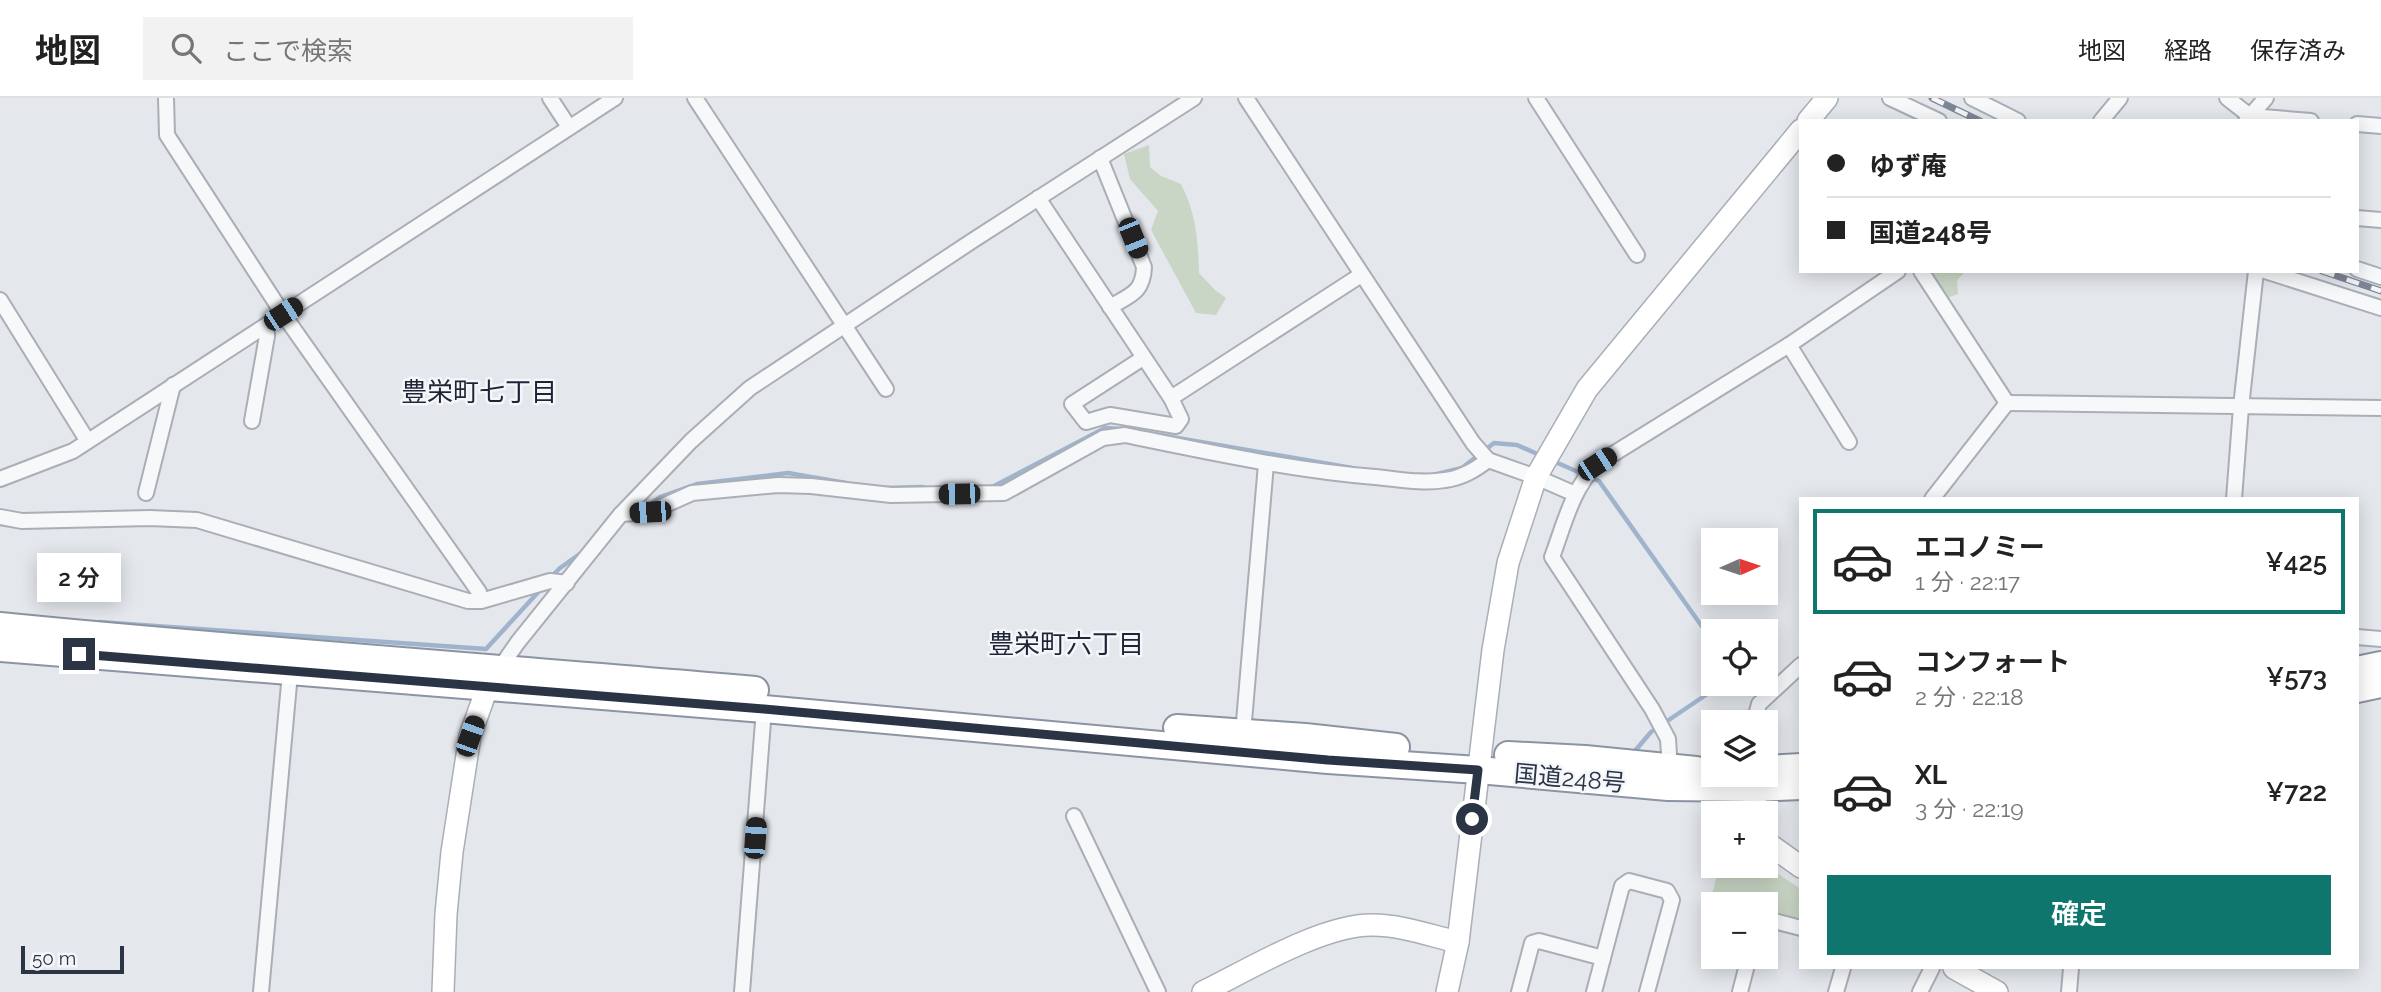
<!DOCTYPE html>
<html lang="ja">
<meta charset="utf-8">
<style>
body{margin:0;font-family:Raleway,"Noto Sans JP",sans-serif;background:#f2f2f2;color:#222;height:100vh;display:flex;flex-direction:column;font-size:26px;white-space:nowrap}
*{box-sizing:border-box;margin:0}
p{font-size:23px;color:#767676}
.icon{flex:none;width:38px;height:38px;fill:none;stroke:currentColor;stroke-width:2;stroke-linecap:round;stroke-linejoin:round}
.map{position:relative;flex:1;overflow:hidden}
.side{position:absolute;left:1799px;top:399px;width:560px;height:472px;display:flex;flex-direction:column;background:#fff;border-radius:0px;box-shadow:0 4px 18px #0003}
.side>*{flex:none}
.guide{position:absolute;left:1799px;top:21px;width:560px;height:154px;border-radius:0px;box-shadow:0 4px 18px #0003;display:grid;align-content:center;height:154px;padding:0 28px;background:#fff}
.needle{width:46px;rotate:87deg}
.controls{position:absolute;left:1701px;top:430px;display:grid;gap:14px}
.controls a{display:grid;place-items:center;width:77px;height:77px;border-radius:0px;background:#fff;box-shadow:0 4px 18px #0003;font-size:35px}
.scale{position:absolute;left:21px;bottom:18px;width:103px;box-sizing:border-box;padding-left:7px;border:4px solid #2b3445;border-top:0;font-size:19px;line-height:24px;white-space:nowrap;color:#2b3445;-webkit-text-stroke:5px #f4f6f9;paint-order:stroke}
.end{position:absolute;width:32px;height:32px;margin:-16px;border:9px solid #2b3445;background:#fff;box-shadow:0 0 0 4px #fff}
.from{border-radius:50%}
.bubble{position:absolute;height:49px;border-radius:0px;background:#fff;box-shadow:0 4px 18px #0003;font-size:23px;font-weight:600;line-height:49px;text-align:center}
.car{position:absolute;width:21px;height:42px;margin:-21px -10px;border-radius:9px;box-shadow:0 0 5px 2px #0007;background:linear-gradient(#222 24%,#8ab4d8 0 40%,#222 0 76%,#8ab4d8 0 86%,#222 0)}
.guide b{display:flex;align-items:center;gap:24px;height:66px;font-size:26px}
.guide b+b{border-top:2px solid #e0e0e0}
.guide i{width:18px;height:18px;background:#222}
ul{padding:12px 0 0;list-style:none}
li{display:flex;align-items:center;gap:21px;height:105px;margin:0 14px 10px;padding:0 14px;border:4px solid transparent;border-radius:0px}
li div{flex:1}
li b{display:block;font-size:26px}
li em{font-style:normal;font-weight:600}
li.active{border-color:#0f766e}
li>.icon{width:63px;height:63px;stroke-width:1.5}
.action{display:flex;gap:14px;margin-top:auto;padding:14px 28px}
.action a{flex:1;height:80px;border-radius:0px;background:#0f766e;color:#fff;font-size:28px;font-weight:600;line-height:80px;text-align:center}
header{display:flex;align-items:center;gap:42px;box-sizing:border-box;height:98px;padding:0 35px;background:#fff;border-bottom:2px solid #e0e0e0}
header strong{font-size:33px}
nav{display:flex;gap:38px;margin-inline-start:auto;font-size:24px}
.search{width:490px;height:63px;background:#f2f2f2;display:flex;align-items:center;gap:18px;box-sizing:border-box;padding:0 24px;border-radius:0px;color:#767676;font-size:26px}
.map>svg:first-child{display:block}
.green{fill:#c9d6c5}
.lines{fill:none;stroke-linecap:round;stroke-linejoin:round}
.stream{stroke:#9fb4cc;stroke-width:4.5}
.street-casing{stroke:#a9aeb7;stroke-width:18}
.secondary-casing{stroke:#a9aeb7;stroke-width:24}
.highway-casing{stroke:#8b94a3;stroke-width:30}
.street{stroke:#f7f8fa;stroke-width:14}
.secondary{stroke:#fff;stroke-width:21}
.highway{stroke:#fff;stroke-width:26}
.rail-casing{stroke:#7d8696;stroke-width:7}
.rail{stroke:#f4f6f9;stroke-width:4.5;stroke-dasharray:13;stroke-linecap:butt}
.route{stroke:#2b3445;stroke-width:9}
.labels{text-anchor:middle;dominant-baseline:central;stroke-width:5;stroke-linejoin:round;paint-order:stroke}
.street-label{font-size:24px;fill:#2b3445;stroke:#f4f6f9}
.neighbourhood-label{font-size:26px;fill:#1d2536;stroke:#f4f6f9}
</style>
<header>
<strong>地図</strong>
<div class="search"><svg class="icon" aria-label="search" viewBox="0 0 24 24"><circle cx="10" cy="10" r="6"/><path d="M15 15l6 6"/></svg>ここで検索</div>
<nav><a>地図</a><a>経路</a><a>保存済み</a></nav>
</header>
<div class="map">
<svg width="2381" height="894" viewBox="0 0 2381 894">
<rect width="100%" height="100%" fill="#e4e7ec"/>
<g class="green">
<path d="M1149 47 1150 69 1161 78 1181 86C1196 115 1198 142 1199 175L1215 192 1226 200 1216 217 1196 215 1151 132 1158 113 1130 81 1124 56Z"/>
<path d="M1930 173H1966L1957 182 1958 196 1947 200Z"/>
<path d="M1719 768H1766L1801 791V821L1766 812V807H1748L1712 797Z"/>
</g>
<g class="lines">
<g class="stream">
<path d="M1137 333 1352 370"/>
<path d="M1553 363 1599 383 1713 544"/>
<path d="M1433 377 1462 370 1494 345 1517 347 1542 358"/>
<path d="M994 388 1105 330 1121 331"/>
<path d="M886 390 923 389"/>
<path d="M648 408 660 399 697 386 788 375 846 385"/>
<path d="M550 480 560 470 584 453"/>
<path d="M99 524 486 551 542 490"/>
<path d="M1634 654 1651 634 1722 586"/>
</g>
<defs>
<g id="street">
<path d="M166 0 167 37 283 216 479 494 481 503"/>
<path d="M550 0 569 29"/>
<path d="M695 0 886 291"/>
<path d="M1246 0 1473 345 1488 362 1536 379 1575 396"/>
<path d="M1536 0 1637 157"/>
<path d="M1890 0 1939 23"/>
<path d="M1972 0 2018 23"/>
<path d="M2227 0 2250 18 2266 0"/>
<path d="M2101 23 2120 0"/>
<path d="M2246 23 2250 18 2311 23"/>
<path d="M2357 26 2381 28"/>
<path d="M1100 60 1144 169C1143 195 1130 197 1110 209"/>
<path d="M1038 100 1171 300 1181 321 1176 328 1110 317 1086 324 1072 306 1143 260"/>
<path d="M2357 120 2381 122"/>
<path d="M2357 171 2381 179"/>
<path d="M1921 173 2007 305"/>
<path d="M2265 173 2381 210"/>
<path d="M0 202 87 342"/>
<path d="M1789 247 1849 344"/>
<path d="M1171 300 1361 177"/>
<path d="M2007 305 2381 310"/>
<path d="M252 323 267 238 266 228"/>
<path d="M0 381 73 353 615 0"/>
<path d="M146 395 173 287"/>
<path d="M1932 401 2007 305"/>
<path d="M2234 401 2241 309 2256 173"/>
<path d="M621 416 650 414 692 395 778 387 811 388 891 397 1004 395 1103 340 1125 337C1208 354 1291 372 1375 379 1398 381 1422 386 1445 382 1462 380 1475 372 1488 362"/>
<path d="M0 419 22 423 150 420 197 422 468 503H481L550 483 567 485"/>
<path d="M2357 539 2381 541"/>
<path d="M497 574 518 544 621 416 691 343 750 290 972 143 1194 0"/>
<path d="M1754 625 1759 606 1801 567"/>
<path d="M1243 635 1266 366"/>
<path d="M1670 671 1668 641 1652 611 1552 459C1564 427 1572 391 1597 366L1789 247 1898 173"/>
<path d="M1074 718 1158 894"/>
<path d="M1766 821 1801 830"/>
<path d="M261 894 290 575"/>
<path d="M742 894 764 611"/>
<path d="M1519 894 1532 845 1539 843 1603 860"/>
<path d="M1594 894 1622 788 1629 783 1667 793 1672 802 1647 894"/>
<path d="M1740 894 1749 859"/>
<path d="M1836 894 1843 870"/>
<path d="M1920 894 1932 870"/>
<path d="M2069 894 2071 870"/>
</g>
<g id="secondary">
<path d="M1808 23 1827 0"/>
<path d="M1754 677 1756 716"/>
<path d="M1766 744 1801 769"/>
<path d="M1954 870 1997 894"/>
<path d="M443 894 446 816 452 754 470 638 487 590"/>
<path d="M1203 894C1248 872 1323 826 1373 827 1401 827 1431 838 1458 844"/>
<path d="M1447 894 1458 844 1493 552 1508 465 1536 379 1587 291 1801 32"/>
</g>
<g id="highway">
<path d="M0 528C251 553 503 570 755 592"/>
<path d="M0 550 764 611 1328 662 1478 672 1668 689 1755 690 1801 688"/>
<path d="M2357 572 2381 567"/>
<path d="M2357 591 2381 586"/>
<path d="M1177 630 1305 639 1396 649"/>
<path d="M1508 657 1585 661 1696 672"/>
<path d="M1766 671 1801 669"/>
</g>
</defs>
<use href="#street" class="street-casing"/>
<use href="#secondary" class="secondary-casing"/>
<use href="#highway" class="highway-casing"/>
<use href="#street" class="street"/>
<use href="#secondary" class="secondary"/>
<use href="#highway" class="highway"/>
<defs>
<g id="rail">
<path d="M1932 0 1980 23"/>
<path d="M2322 173 2381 193"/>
</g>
</defs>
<use href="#rail" class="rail-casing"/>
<use href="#rail" class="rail"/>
</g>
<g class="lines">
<path class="route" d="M79 556 764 611 1328 662 1478 672 1472 721"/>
</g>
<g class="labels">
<g class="street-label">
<text transform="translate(1570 680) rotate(5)">国道248号</text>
</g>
<g class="neighbourhood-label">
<text x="479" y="294">豊栄町七丁目</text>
<text x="1066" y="546">豊栄町六丁目</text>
</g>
</g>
</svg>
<div class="controls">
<a><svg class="needle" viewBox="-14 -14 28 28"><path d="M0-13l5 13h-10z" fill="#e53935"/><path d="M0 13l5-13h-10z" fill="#767676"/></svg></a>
<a><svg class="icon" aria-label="locate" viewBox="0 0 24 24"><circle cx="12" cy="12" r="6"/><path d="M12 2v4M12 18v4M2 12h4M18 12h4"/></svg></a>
<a><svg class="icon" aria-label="layers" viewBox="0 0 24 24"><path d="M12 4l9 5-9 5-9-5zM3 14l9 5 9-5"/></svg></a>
<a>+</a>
<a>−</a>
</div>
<div class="scale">50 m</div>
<i class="end from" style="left:1472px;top:721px"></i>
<i class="end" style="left:79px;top:556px"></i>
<div class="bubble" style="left:37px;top:455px;width:84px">2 分</div>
<i class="car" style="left:1133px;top:140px;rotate:158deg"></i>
<i class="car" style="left:283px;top:216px;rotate:57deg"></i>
<i class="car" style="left:1597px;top:366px;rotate:57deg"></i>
<i class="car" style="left:959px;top:396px;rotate:269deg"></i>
<i class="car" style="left:650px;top:414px;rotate:266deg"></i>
<i class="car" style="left:470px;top:638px;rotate:19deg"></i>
<i class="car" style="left:755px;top:740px;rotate:4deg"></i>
<div class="guide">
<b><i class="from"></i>ゆず庵</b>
<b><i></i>国道248号</b>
</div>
<section class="side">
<ul>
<li class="active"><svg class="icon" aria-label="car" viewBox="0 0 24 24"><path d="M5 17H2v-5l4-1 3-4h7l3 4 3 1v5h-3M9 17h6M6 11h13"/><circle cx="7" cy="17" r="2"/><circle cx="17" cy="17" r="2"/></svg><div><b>エコノミー</b><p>1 分 · 22:17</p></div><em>¥425</em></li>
<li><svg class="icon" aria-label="car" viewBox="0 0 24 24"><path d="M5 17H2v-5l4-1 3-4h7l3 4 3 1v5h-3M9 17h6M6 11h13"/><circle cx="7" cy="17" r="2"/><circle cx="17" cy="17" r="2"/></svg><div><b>コンフォート</b><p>2 分 · 22:18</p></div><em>¥573</em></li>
<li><svg class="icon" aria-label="car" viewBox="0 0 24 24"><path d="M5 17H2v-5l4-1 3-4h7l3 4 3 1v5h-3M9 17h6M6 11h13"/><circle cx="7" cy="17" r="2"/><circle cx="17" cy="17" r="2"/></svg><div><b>XL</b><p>3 分 · 22:19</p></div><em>¥722</em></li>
</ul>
<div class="action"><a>確定</a></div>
</section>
</div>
